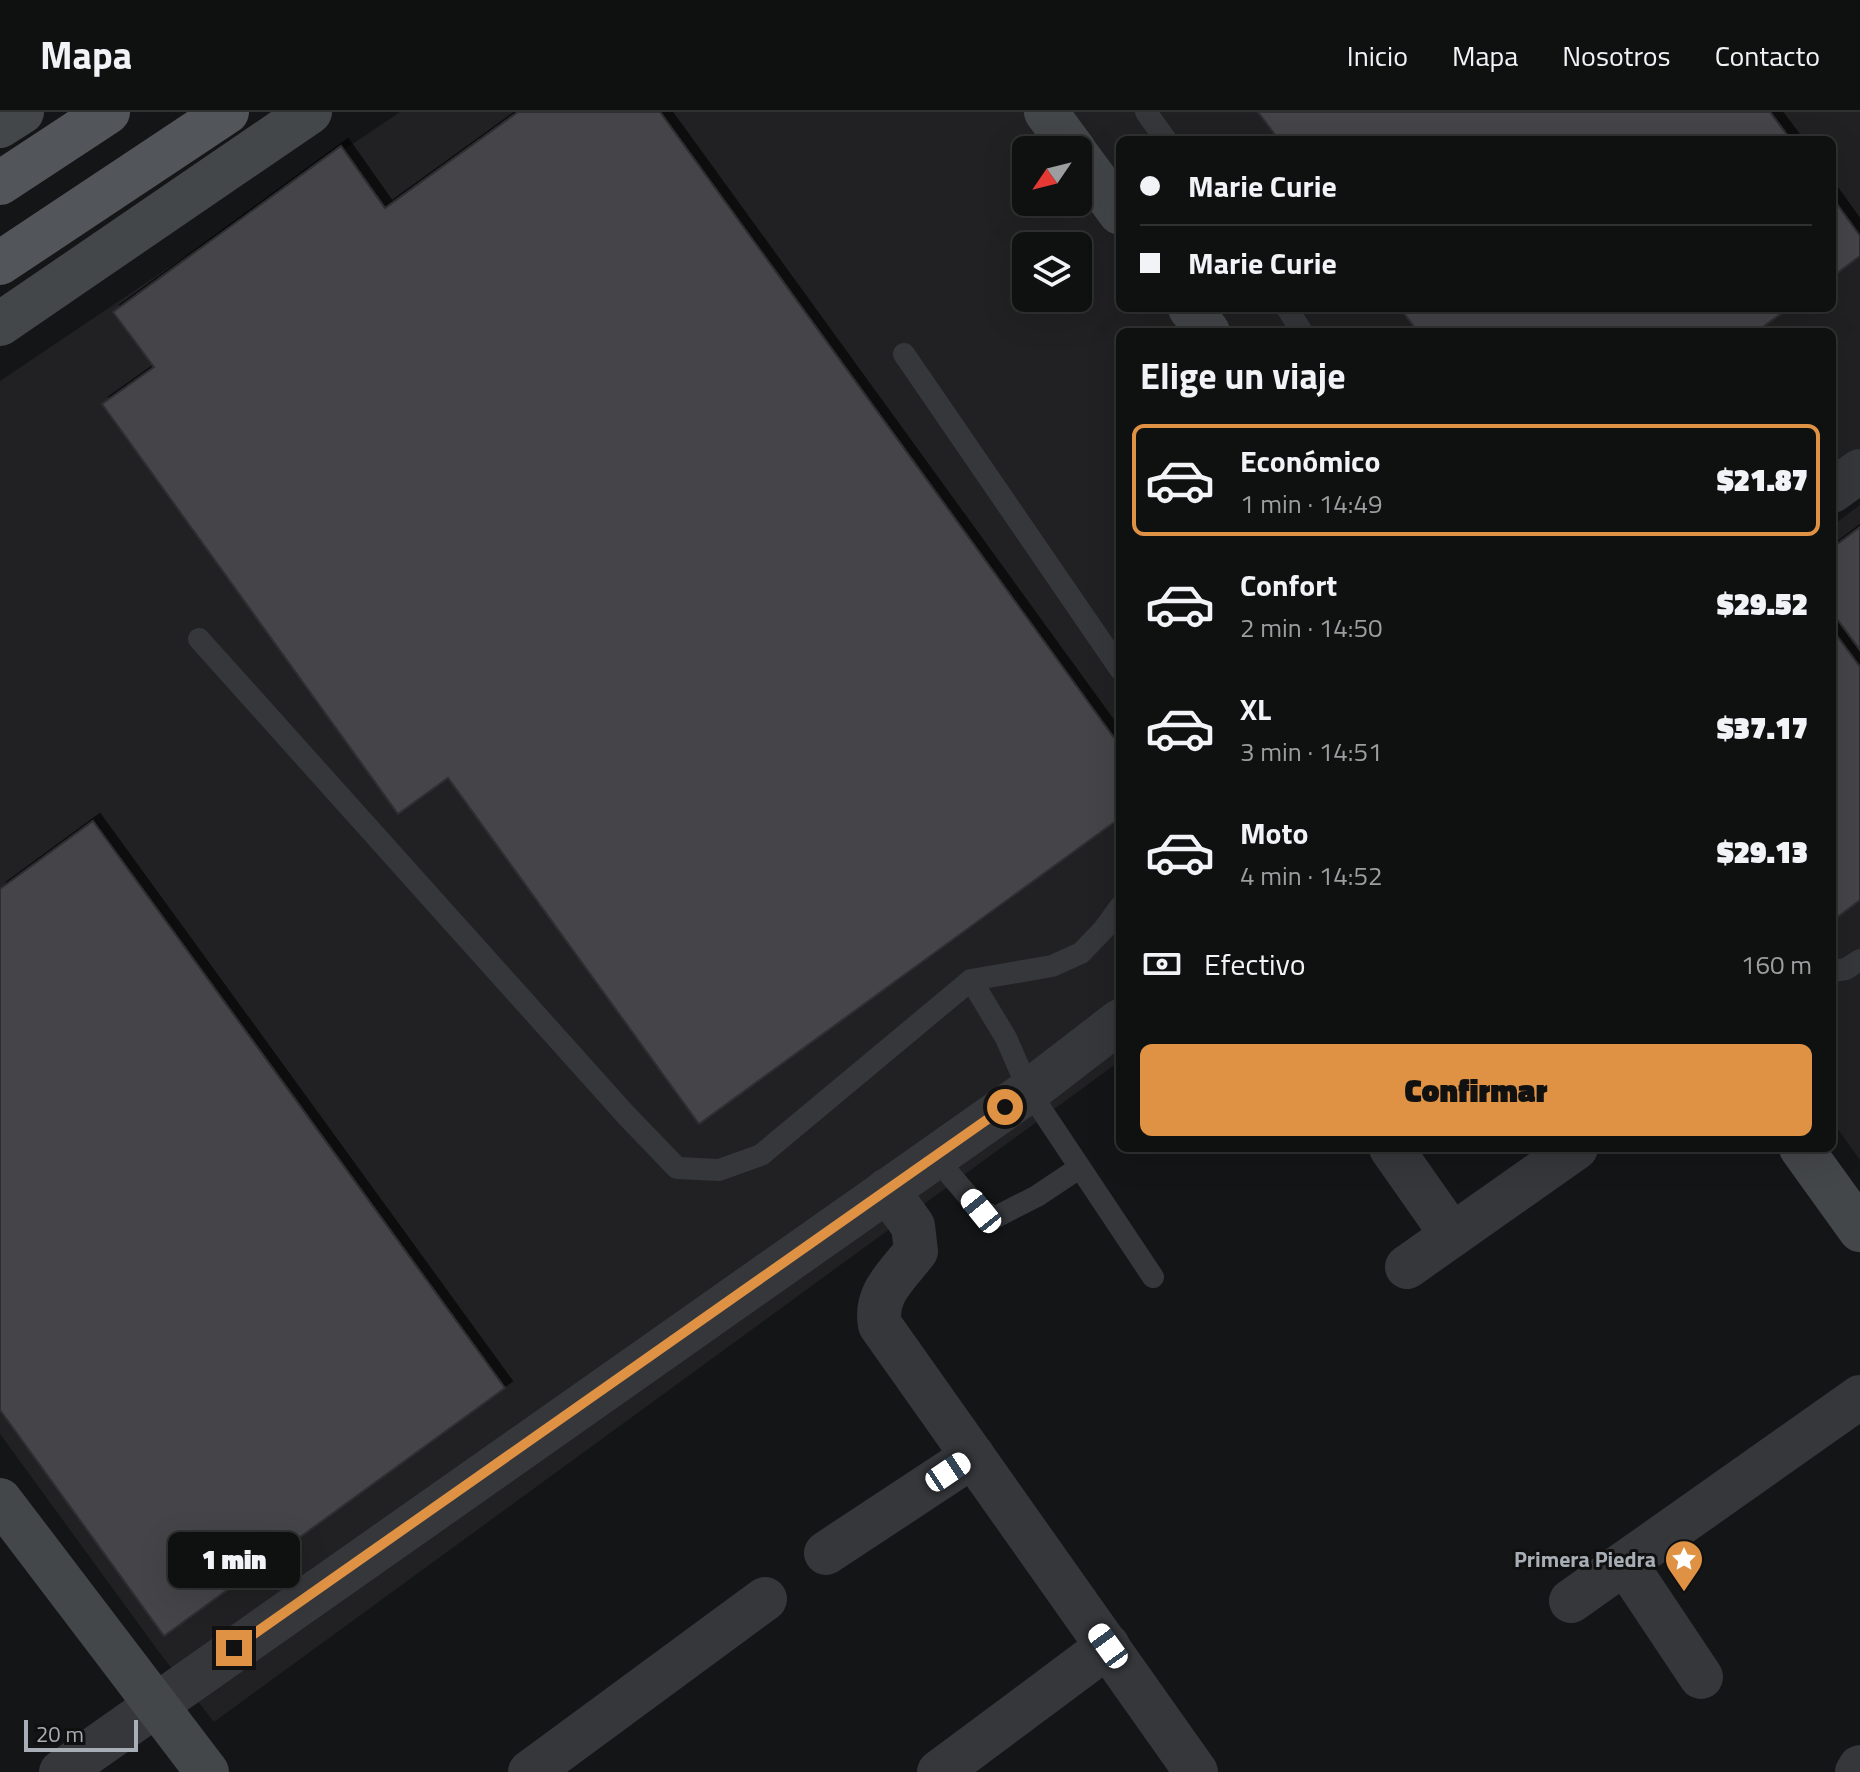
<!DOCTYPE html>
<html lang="es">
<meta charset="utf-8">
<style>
body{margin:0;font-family:"Titillium Web",sans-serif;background:#181919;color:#f1f3f6;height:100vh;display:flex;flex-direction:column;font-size:30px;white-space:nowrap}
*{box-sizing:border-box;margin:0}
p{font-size:26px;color:#9b9d9f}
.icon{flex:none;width:44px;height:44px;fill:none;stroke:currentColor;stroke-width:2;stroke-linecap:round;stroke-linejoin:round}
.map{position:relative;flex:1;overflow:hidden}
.details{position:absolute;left:1116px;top:216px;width:720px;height:824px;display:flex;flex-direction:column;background:#0f1010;border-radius:12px;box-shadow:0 8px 32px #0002,0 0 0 2px #2f3030}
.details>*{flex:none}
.guide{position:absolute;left:1116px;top:24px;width:720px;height:176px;border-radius:12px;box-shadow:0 8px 32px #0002,0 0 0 2px #2f3030;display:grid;align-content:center;height:176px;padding:0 24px;background:#0f1010}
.needle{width:52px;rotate:235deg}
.tools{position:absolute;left:1012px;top:24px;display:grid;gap:16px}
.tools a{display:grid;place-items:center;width:80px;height:80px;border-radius:12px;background:#0f1010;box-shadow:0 8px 32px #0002,0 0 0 2px #2f3030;font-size:40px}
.scale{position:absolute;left:24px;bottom:20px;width:114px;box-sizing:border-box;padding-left:8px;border:4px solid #a8aeb5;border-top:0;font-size:22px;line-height:28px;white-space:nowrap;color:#a8aeb5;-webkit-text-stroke:6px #101011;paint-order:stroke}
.end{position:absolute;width:36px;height:36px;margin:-18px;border:10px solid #df9243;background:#111;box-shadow:0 0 0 4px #111}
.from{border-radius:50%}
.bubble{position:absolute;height:56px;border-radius:12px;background:#0f1010;box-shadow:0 8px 32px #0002,0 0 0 2px #2f3030;font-size:26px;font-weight:800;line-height:56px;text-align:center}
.car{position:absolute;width:24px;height:48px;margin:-24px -12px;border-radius:10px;box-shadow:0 0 6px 2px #0007;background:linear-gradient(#fff 24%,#345 0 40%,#fff 0 76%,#345 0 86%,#fff 0)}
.guide b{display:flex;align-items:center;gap:28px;height:76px;font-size:30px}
.guide b+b{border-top:2px solid #2f3030}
.guide i{width:20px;height:20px;background:#f1f3f6}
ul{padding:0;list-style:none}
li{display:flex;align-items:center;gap:24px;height:112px;margin:0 16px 12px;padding:0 8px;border:4px solid transparent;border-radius:12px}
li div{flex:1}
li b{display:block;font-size:30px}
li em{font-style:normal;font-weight:800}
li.active{border-color:#df9243}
li>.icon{width:72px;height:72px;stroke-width:1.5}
h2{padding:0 24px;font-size:36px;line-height:96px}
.pay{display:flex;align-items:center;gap:20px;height:88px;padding:0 24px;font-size:30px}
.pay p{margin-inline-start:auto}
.primary-button{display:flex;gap:16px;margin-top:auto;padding:16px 24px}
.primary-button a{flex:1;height:92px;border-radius:12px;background:#df9243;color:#111;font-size:32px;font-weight:800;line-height:92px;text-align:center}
header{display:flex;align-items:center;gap:48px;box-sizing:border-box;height:112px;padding:0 40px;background:#0f1010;border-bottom:2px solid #2f3030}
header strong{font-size:38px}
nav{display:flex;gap:44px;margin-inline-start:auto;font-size:28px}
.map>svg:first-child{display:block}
.built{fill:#212123;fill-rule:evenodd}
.building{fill:#444549;stroke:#2f2f32;stroke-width:2;filter:url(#shadow)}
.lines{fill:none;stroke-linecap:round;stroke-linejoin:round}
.lane{stroke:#36373b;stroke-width:22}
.street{stroke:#36373b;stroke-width:44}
.secondary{stroke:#44474a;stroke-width:44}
.primary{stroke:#525559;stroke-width:44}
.route{stroke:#df9243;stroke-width:10}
.labels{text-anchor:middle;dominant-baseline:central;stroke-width:6;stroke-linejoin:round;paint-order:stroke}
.poi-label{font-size:22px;font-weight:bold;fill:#a8aeb5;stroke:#101011;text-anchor:end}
</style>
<header>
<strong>Mapa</strong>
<nav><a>Inicio</a><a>Mapa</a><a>Nosotros</a><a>Contacto</a></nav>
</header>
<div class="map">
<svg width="1860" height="1660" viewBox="0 0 1860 1660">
<defs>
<filter id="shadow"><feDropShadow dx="7" dy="-7" stdDeviation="0" flood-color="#0009"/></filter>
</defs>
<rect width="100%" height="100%" fill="#141516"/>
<g class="built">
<path d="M400 0H1860V366L1832 387V220H1120V949L214 1610 159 1540 0 1322V269ZM1120 28H1832V196H1120ZM1026 38H1078V90H1026ZM1026 134H1078V186H1026Z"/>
<path d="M1860 393V1048L1832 1009V414Z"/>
</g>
<g class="building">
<path d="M518 0H660L1120 634V706L699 1012 448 666 398 702 102 292 154 255 113 200 341 34 385 96Z"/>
<path d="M1258 0H1770L1791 28H1279Z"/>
<path d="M1832 85 1860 124V144L1832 165Z"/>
<path d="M1400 196H1789L1756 220H1418Z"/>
<path d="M1860 415V538L1832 500V436Z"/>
<path d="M1832 517 1860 555V788L1835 807 1832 803Z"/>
<path d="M93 709 505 1276 164 1524 0 1298V777Z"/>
</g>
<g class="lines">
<g class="lane">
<path d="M1146 0 1166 28"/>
<path d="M1287 196 1302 220"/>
<path d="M904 242 1120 557"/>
<path d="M199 527 626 1003 677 1056 719 1058 761 1043 971 868 1052 854 1081 841 1104 817 1120 795"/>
<path d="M1832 859 1846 857 1860 848"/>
<path d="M971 868 1006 926 1029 979 1153 1165"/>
<path d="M935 1045 981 1099 996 1105 1037 1084 1079 1056"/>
</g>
<g class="street">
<path d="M1832 379 1860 359"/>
<path d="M1391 1036 1452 1123"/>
<path d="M887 1078 913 1114 916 1139C898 1163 874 1181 880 1213L1196 1660"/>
<path d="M1407 1155 1576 1036"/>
<path d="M826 1441 973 1344"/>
<path d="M1625 1451 1701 1565"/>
<path d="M1571 1489 1860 1285"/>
<path d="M61 1660 1029 979 1120 909"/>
<path d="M530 1660 765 1487"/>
<path d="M939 1660 1108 1534"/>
<path d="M1857 1660 1860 1655"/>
</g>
<g class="secondary">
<path d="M1046 0 1074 38"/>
<path d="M0 14 22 0"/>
<path d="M1078 44 1120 101"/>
<path d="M1190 196 1208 220"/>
<path d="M0 212 310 0"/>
<path d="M1801 1036 1860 1118"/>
<path d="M0 1388 207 1660"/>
</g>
<g class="primary">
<path d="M0 71 108 0"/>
<path d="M0 151 227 0"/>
</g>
</g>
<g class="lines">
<path class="route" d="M234 1536 1005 995"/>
</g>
<defs>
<symbol id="sight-pin" viewBox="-11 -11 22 30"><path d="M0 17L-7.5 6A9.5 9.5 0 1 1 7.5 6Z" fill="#df9243" stroke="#101011"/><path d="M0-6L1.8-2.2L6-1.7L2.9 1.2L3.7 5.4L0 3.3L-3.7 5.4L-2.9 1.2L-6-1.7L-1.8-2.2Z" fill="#fff"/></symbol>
</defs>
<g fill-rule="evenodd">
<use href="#sight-pin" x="1662" y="1425" width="44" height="60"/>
</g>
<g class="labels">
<g class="poi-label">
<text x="1656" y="1447">Primera Piedra</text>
</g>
</g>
</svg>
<div class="tools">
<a><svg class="needle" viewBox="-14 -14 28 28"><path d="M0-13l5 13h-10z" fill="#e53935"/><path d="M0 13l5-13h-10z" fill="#9b9d9f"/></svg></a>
<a><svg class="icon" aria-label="layers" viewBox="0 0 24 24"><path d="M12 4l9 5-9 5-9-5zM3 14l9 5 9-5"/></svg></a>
</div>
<div class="scale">20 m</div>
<i class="end from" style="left:1005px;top:995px"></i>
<i class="end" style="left:234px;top:1536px"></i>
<div class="bubble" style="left:168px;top:1420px;width:132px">1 min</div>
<i class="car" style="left:981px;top:1099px;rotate:321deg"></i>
<i class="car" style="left:948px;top:1360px;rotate:56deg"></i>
<i class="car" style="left:1108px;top:1534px;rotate:324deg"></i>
<div class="guide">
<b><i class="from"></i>Marie Curie</b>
<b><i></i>Marie Curie</b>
</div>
<section class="details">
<h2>Elige un viaje</h2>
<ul>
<li class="active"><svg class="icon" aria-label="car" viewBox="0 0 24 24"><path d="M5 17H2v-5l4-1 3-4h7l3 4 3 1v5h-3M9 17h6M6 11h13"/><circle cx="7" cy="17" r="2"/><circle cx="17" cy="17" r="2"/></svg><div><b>Económico</b><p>1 min · 14:49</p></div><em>$21.87</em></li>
<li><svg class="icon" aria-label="car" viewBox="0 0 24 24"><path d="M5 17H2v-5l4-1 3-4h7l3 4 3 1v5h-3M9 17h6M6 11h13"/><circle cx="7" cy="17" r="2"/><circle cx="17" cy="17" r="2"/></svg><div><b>Confort</b><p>2 min · 14:50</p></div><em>$29.52</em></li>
<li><svg class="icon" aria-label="car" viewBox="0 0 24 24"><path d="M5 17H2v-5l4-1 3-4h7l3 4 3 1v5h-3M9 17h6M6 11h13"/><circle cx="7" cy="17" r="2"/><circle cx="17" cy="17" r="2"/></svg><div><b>XL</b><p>3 min · 14:51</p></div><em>$37.17</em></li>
<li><svg class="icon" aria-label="car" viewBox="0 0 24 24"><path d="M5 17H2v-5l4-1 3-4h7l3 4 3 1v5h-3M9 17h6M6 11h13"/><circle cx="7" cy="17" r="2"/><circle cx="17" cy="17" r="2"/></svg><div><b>Moto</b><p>4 min · 14:52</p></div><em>$29.13</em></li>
</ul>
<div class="pay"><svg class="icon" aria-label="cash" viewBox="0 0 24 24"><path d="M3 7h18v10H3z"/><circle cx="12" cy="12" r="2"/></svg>Efectivo<p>160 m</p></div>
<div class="primary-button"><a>Confirmar</a></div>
</section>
</div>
